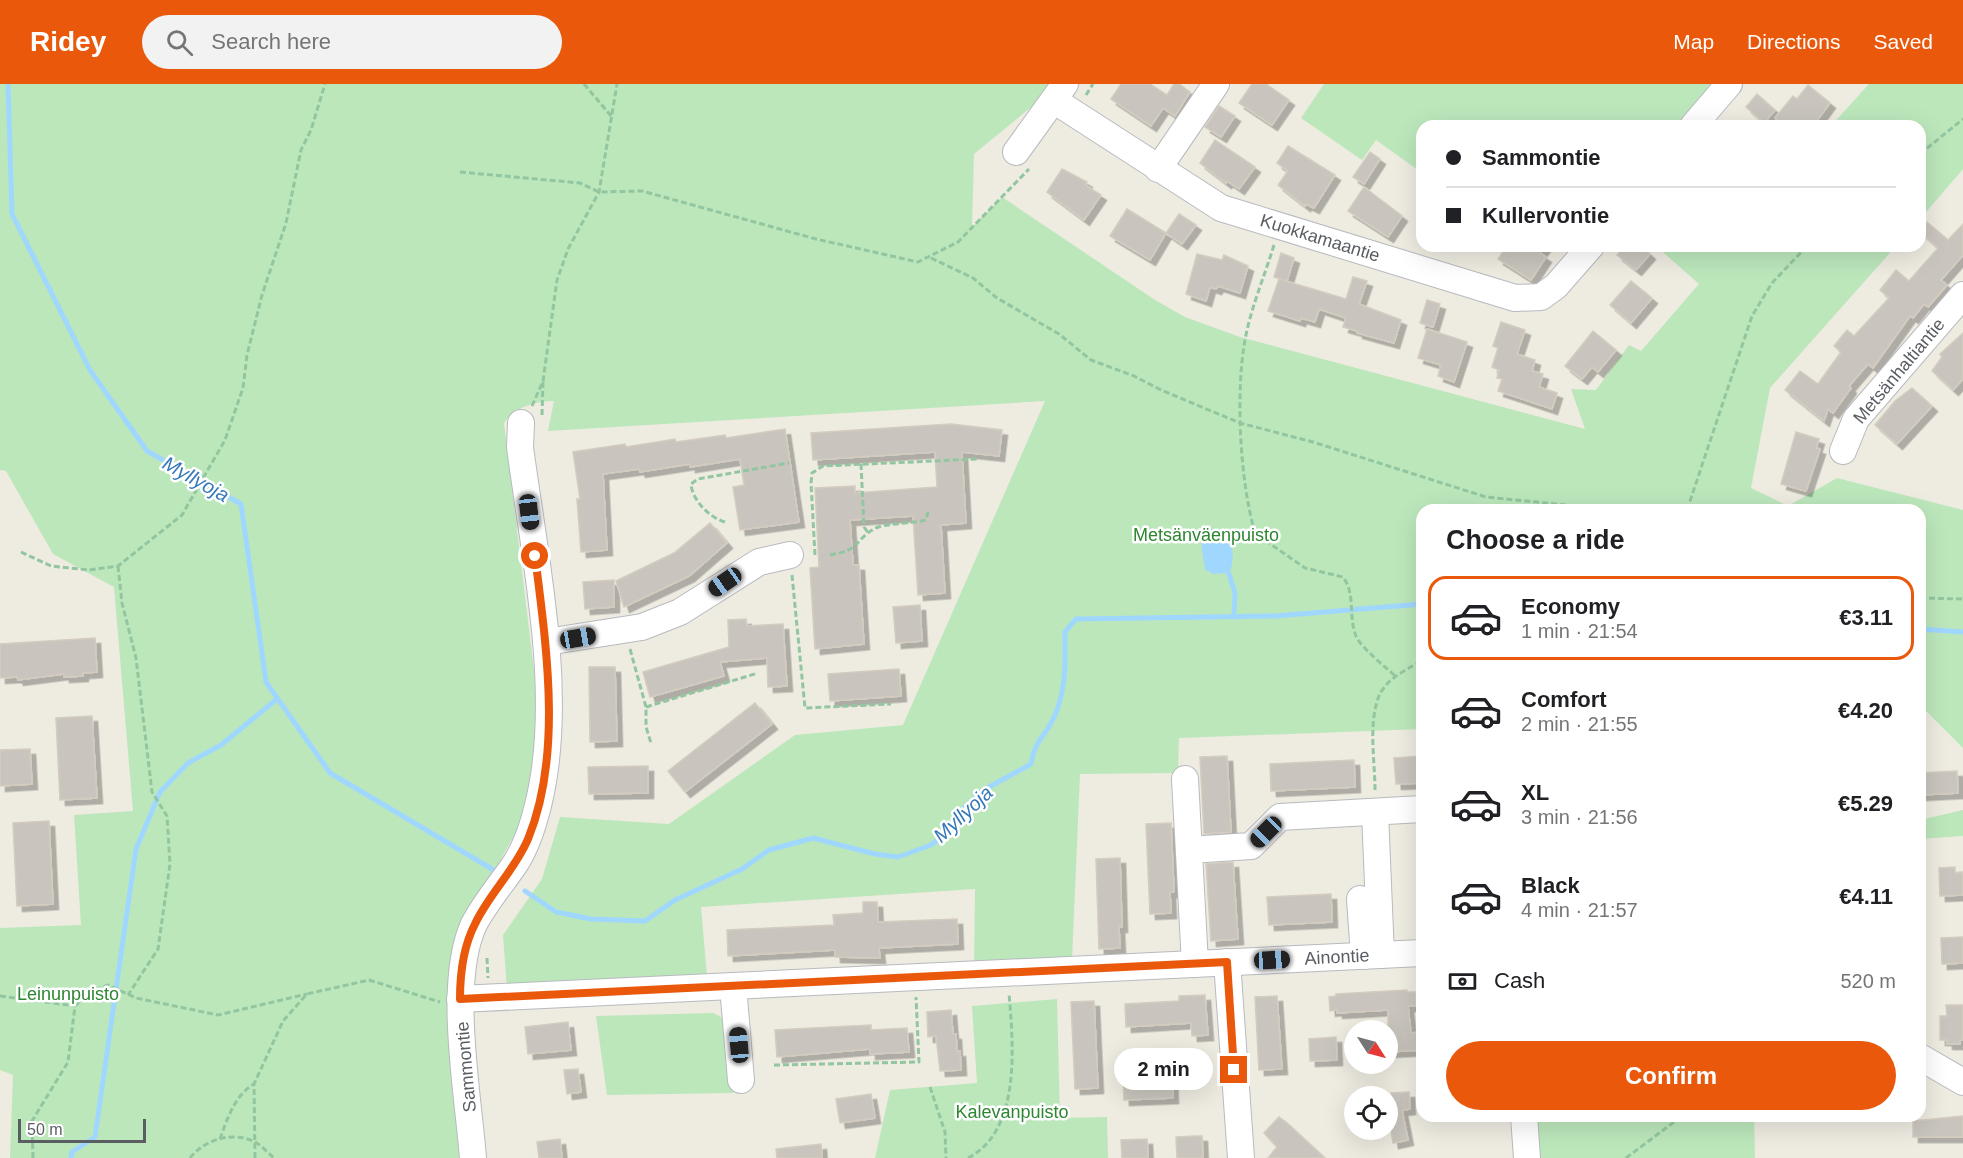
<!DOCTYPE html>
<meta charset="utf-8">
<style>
body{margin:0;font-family:Helvetica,sans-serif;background:#f2f2f2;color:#202124;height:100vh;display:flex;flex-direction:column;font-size:22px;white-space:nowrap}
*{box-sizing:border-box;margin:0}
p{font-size:20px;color:#757577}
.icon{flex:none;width:33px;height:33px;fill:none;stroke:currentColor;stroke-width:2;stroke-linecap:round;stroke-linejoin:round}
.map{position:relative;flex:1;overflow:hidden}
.side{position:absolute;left:1416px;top:420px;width:510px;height:618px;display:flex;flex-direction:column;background:#fff;border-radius:18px;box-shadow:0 6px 24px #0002}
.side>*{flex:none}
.top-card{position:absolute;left:1416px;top:36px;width:510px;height:132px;border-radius:18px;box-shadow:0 6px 24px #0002;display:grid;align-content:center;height:132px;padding:0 30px;background:#fff}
.needle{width:39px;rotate:126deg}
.tools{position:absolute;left:1344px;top:936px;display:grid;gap:12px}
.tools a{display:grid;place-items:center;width:54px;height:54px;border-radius:50%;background:#fff;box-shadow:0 6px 24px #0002;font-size:30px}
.scale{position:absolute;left:18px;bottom:15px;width:128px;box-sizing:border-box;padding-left:6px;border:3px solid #5a5e63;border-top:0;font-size:16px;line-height:21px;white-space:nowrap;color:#5a5e63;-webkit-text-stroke:4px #fff;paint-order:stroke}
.end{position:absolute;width:27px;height:27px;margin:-14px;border:8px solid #ea580c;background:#fff;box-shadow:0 0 0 3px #fff}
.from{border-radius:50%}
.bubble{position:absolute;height:42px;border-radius:21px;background:#fff;box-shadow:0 6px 24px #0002;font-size:20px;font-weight:800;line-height:42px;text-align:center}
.car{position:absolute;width:18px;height:36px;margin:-18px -9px;border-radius:8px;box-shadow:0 0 4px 2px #0007;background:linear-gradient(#222 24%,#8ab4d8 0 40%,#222 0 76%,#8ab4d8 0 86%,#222 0)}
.top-card b{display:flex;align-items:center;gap:21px;height:57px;font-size:22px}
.top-card b+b{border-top:2px solid #e0e0e0}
.top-card i{width:15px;height:15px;background:#202124}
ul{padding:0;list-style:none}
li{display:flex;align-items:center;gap:18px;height:84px;margin:0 12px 9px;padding:0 18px;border:3px solid transparent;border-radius:18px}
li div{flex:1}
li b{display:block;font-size:22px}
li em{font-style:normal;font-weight:800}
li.on{border-color:#ea580c}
li>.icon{width:54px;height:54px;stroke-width:1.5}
h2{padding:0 30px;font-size:27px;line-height:72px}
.pay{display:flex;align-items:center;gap:15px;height:66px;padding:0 30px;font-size:22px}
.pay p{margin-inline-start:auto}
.cta{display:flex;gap:12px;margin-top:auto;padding:12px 30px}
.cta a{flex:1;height:69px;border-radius:36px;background:#ea580c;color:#fff;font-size:24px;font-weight:800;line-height:69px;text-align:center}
header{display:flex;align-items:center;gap:36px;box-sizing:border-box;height:84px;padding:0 30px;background:#ea580c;color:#fff}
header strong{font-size:28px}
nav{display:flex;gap:33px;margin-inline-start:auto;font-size:21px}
.search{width:420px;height:54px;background:#f2f2f2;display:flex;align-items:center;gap:15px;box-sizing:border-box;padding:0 21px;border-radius:33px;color:#757577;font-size:22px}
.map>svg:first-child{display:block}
.green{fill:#bce7bb}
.water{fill:#a0d7ff}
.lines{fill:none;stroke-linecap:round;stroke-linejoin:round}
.stream{stroke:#a0d7ff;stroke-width:5}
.building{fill:#c9c5be;stroke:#d3ccbf;stroke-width:1.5;filter:url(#shadow)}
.minor-casing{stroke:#b7babf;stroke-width:28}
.path{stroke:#92c6a0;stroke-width:3;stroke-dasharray:6 3;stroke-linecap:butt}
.minor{stroke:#fff;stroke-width:26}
.route{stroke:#ea580c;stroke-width:8}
.labels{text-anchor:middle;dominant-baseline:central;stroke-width:5;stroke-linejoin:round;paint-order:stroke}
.street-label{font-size:18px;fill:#5a5e63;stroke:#fff}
.park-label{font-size:18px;fill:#2e8631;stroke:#fff}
.water-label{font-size:20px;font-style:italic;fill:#3678b8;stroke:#fff}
</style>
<header>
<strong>Ridey</strong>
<div class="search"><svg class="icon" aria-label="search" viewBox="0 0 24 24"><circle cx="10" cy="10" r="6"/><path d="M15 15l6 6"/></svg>Search here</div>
<nav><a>Map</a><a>Directions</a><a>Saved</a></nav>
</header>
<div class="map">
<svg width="1963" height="1074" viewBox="0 0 1963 1074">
<defs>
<filter id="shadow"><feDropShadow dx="5.5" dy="5.5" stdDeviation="0" flood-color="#0004"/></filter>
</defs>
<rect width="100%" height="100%" fill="#eeebe1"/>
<g class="green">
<path d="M0 0H1050L1041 15 974 70 972 143 1002 113 1155 216 1185 233 1240 253 1585 345 1571 305 1596 306 1629 261 1641 267 1699 200 1656 162H1896L1770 304 1751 404 1788 422 1837 394 1963 426V664L1927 628H1920V426H1422V645L1179 654 1178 689 1080 690 1072 876 974 884 975 805 701 823 707 892 507 905 503 851 542 795 560 733 669 740 795 651 903 641 1045 317 548 347 554 317C534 317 516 323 504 339L538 619 537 678 523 735 485 804 449 899 459 1074H10L13 991 0 986V844L81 841 74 731 133 727 114 503 53 470 6 387 0 386Z"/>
<path d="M1324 0H1715L1679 42H1422V89L1376 56 1362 76 1301 34Z"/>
<path d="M1869 0H1963V85L1920 135V42H1831Z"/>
<path d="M1963 726V752L1920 755V736Z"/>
<path d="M1057 915 1060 1034 1107 1033 1108 1074H875L890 1006 977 999 972 922Z"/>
<path d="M713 929 721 933 728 948 733 1009 607 1011 596 932Z"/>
<path d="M1531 1032H1754L1755 1074H1539Z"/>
</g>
<path class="water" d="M1207 445H1222C1233 454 1236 477 1229 489L1213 490 1205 485C1204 472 1197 454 1207 445Z"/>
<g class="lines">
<g class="stream">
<path d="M8 0 12 130 90 286 147 367 241 420 266 598 330 689 492 785"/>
<path d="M1229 490 1235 509 1234 533"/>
<path d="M1920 545 1963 548"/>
<path d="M525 807 556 828 591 835 645 837 675 816 742 785 769 766 813 754 875 770 898 773 931 761 955 741 963 725 982 707 1031 680C1034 656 1047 651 1055 631 1067 603 1065 577 1065 548L1076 535 1276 532 1422 520"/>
<path d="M71 1074 72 1068 95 1053 136 765 160 708 188 679 221 661 277 615"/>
</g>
</g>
<g class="building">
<path d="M1121 0H1150L1167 11 1174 0H1179L1190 8 1175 32 1163 24 1151 42 1111 15Z"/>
<path d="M1252 0H1266L1289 16 1272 41 1239 19Z"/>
<path d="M1808 1 1830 19 1813 42H1785L1775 34 1793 12 1797 15Z"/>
<path d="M1757 10 1775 26 1764 39 1746 23Z"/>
<path d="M1219 22 1235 32 1221 53 1205 43Z"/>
<path d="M1215 56 1255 83 1239 105 1227 97 1226 99 1200 79Z"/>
<path d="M1288 62 1335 91 1314 124 1306 120 1305 122 1278 101 1288 87 1277 79Z"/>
<path d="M1370 68 1380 75 1364 100 1353 93Z"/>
<path d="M1062 85 1087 98 1085 101 1101 111 1084 136 1047 108Z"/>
<path d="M1364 103 1402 132 1388 153 1348 127Z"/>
<path d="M1127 125 1166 149 1150 176 1110 152Z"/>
<path d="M1179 130 1196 141 1182 160 1166 149Z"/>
<path d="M1927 138 1948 156 1963 140V171L1941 196 1947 201 1928 223 1924 220 1913 234 1910 232 1873 284 1868 280 1849 302 1851 304 1833 329 1828 325 1824 337 1785 306 1800 287 1818 300 1841 268 1834 262 1847 246 1854 252 1889 214 1880 206 1896 186 1909 197 1938 164 1920 148Z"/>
<path d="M1507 162H1545L1540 169 1546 173 1531 196 1498 175Z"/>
<path d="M1625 162H1641L1650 170 1636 186 1617 171Z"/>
<path d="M1281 169 1294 174 1287 197 1274 193Z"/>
<path d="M1197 170 1222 176 1224 171 1248 182 1240 209 1218 202 1216 205 1210 203 1206 217 1186 210Z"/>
<path d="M1353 193 1367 197 1359 220 1401 236 1394 259 1357 249V247L1343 243 1346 234 1319 225 1315 238 1301 234 1300 237 1268 227 1279 195 1346 215Z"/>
<path d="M1631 197 1652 214 1631 239 1610 221Z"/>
<path d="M1427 216 1440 220 1433 243 1420 239Z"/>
<path d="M1501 238 1525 246 1517 270 1535 276 1532 287 1543 290 1539 303 1557 309 1552 325 1498 307 1502 295 1497 294 1499 286 1492 283 1498 264 1493 262Z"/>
<path d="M1427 245 1467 258 1454 298 1438 292 1441 281 1418 274Z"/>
<path d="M1593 247 1616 266 1598 288 1592 283 1582 295 1565 282Z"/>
<path d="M1963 249V295L1953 306 1932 287 1942 273 1940 270Z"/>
<path d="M1912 304 1932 322 1897 360 1875 341 1895 317Z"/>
<path d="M951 340 1002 346 999 372 962 368 966 439 941 441 945 509 918 511 913 432 850 436 853 481H859L864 560 815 565 810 484 819 483 815 404 855 402V409L937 403 935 368 813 376 811 349Z"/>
<path d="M785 345 799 438 740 446 733 403 744 401 740 375 690 383V380L640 388 639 385 603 390 607 466 581 468 577 415H580L573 368 625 360 626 363 675 355 676 358 725 351 726 354Z"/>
<path d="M1796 348 1819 355 1816 364 1820 365 1806 407 1781 400Z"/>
<path d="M710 439 727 459 689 492 624 523 616 497 674 469Z"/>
<path d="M614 496V523L585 525 583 498Z"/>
<path d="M920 521 922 557 896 559 893 523Z"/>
<path d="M746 535 747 542 783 540 787 602 768 603 767 574 720 578 724 592 650 613 643 588 729 563 728 536Z"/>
<path d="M95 554 97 588 83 589V592L64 593V590L18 596 17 593 0 594V560Z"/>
<path d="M589 583H615L617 657 590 658Z"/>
<path d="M899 585 901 612 830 617 828 590Z"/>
<path d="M755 619 772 640 685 708 668 687Z"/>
<path d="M92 632 97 714 60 716 56 634Z"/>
<path d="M30 665 32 700 0 702V666Z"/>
<path d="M1227 672 1231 748 1204 750 1200 673Z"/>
<path d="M1422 672V699L1396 700 1394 674Z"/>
<path d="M1354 676 1355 703 1271 707 1270 680Z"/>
<path d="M648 682V709L589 710 588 683Z"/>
<path d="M1957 687 1958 709 1920 711V689Z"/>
<path d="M49 737 53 820 17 822 13 739Z"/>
<path d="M1171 739 1174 808H1170L1171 829 1150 830 1146 740Z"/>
<path d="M1120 774 1122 843H1119L1120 864 1099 865 1096 775Z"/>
<path d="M1233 778 1238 855 1211 857 1206 780Z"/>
<path d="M1955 783V789L1963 788V811L1940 812 1939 784Z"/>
<path d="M1331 810 1332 838 1269 841 1267 813Z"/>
<path d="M863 818H877L878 838 957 835 958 860 879 864 880 874 835 873V866L728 872 727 846 834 841 833 831 863 829Z"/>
<path d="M1963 853V879L1942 880 1941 854Z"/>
<path d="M1407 906V908H1415L1416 922H1408L1411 949 1422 948V966L1388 968V926L1337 929V926L1330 927 1329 913 1336 912V910Z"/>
<path d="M1205 911 1208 951 1192 952 1191 939 1126 943 1125 920 1179 917V912Z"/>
<path d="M1277 912 1282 985 1259 986 1255 913Z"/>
<path d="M1094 917 1098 1004 1075 1005 1071 918Z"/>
<path d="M1946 921H1963V956H1960V960H1947V956H1940V932H1947Z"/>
<path d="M951 926 953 950H956L957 968 960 967 961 986 940 987 936 952 928 953 927 928Z"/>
<path d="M568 938 571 966 528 970 525 943Z"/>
<path d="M871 941V946L907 944 909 968 870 970V965L777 973 775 946Z"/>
<path d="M1336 953 1337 976 1310 977 1309 955Z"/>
<path d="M578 985 581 1008 567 1010 564 986Z"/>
<path d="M1172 991 1173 1014 1124 1016 1123 993Z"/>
<path d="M1409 1008 1410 1025 1402 1026 1408 1056 1393 1059 1388 1029 1392 1028 1391 1009Z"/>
<path d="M871 1010 875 1034 840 1039 836 1015Z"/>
<path d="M1963 1032V1053H1913V1037Z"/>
<path d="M1279 1033 1286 1038 1325 1074H1268L1277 1063 1264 1049Z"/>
<path d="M1196 1052H1202L1203 1074H1177L1176 1053Z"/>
<path d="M560 1055 562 1074H539L537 1058Z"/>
<path d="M1147 1055 1148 1074H1122L1121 1056Z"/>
<path d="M821 1060 822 1074H777L776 1065Z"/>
</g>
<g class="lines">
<defs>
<g id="minor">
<path d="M1055 17 1221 124 1515 214 1541 213 1556 202 1591 162"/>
<path d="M1693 42 1729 0"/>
<path d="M1016 68 1065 0"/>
<path d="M1158 85 1216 0"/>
<path d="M1843 367 1856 335 1963 211"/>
<path d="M546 558 642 543 680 528 759 478 790 471"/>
<path d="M1185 695 1195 880"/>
<path d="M1375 729 1381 871"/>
<path d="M1189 766 1251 762 1280 733 1422 725"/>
<path d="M1360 815 1364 872"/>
<path d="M1227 878 1241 1074"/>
<path d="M733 902 741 996"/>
<path d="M460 915 1422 869"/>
<path d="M1920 973 1963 998"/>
<path d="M1524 1032 1527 1074"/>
<path d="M473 1074C468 1009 447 898 474 840 485 819 502 799 515 780 530 757 537 729 542 703 562 597 534 470 520 363L521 339"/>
</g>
</defs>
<use href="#minor" class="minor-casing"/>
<g class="path">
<path d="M584 0 612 33"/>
<path d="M1086 11 1093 0"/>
<path d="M1920 70 1963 35"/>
<path d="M460 88 580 99 599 108 642 107 816 155 918 178 958 158 1029 85"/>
<path d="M1274 161C1264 194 1249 228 1244 262 1236 313 1240 395 1254 445L1259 452 1305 484 1343 493C1356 510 1348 533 1356 552 1361 564 1386 583 1396 593"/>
<path d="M931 174 973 194 997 214 1059 250 1091 276 1134 292 1161 306 1240 339 1313 358 1486 413 1615 426"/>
<path d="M532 322 543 297 557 196 568 165 599 108 617 0"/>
<path d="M542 331 543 297"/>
<path d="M861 380 864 443 869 450"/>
<path d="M1687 426 1752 232 1772 199 1807 162"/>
<path d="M725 438C710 434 692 416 691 400L698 395 789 379"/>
<path d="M21 468 51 482 89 486 118 482 182 431 225 356 243 304 247 271 262 211 286 139 301 66 311 46 325 0"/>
<path d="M815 471 811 399 812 389 823 382 977 375"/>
<path d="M830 471C863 465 852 458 874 445 883 439 911 440 926 436L928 428"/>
<path d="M118 482 122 519 136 574 152 708 167 732 170 780 158 865 128 911"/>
<path d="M792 491 805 624 891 620"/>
<path d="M1920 514 1963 515"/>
<path d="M630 565 646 623V643L651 659"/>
<path d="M646 623 758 589"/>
<path d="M1375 706C1375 678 1368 639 1379 612 1386 595 1407 585 1422 577"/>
<path d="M487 874 488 894"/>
<path d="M0 912 75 922"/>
<path d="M774 981 919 978 916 913"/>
<path d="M930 1003 945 1048 946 1074"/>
<path d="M220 1055C227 1035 235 1011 254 1000"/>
<path d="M33 1074 32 1037 68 978 75 922 89 908 108 901 136 914 218 931 307 910"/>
<path d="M190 1074C205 1055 233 1047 255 1058 262 1062 268 1069 274 1074"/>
<path d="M255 1074 254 1000 283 937 307 910 369 896 440 918"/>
<path d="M968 1074C1022 1046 1013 960 1009 909"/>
<path d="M1626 1074 1682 1032"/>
</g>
<use href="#minor" class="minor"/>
</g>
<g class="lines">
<path class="route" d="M535 472C546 560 563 670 528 755 515 786 489 810 475 840 463 863 460 889 460 915L1227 878 1234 986"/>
</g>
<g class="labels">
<g class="street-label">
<text transform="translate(1320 154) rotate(17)">Kuokkamaantie</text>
<text transform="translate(1899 287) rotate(-50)">Metsänhaltiantie</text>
<text transform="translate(1337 873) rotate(-3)">Ainontie</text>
<text transform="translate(466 983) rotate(-95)">Sammontie</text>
</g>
<g class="park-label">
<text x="1206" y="451">Metsänväenpuisto</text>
<text x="68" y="910">Leinunpuisto</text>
<text x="1012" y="1028">Kalevanpuisto</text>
</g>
<g class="water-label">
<text transform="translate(196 395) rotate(29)">Myllyoja</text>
<text transform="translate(963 730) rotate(-43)">Myllyoja</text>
</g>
</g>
</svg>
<div class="tools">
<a><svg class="needle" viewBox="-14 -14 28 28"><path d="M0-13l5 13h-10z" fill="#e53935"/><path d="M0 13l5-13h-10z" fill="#757577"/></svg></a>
<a><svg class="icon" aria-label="locate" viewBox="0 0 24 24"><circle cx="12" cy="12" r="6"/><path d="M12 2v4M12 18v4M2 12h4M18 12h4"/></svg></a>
</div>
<div class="scale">50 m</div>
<i class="end from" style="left:535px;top:472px"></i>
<i class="end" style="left:1234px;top:986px"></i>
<div class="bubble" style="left:1114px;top:964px;width:99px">2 min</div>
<i class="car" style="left:529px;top:428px;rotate:173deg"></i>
<i class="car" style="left:725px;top:498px;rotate:235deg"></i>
<i class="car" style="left:578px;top:554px;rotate:80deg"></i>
<i class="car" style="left:1266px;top:748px;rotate:225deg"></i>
<i class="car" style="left:1272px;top:876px;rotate:87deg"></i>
<i class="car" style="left:739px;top:961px;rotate:355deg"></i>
<div class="top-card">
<b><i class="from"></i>Sammontie</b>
<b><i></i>Kullervontie</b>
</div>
<section class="side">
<h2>Choose a ride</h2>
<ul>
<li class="on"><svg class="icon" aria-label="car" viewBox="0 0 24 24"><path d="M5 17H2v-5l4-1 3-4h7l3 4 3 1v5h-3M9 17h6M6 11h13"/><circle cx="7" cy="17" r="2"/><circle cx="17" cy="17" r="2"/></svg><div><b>Economy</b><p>1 min · 21:54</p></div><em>€3.11</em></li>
<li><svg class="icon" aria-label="car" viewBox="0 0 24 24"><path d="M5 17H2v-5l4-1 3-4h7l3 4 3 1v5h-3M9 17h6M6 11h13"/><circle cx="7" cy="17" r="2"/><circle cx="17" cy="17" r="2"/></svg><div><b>Comfort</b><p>2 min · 21:55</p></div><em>€4.20</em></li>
<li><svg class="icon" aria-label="car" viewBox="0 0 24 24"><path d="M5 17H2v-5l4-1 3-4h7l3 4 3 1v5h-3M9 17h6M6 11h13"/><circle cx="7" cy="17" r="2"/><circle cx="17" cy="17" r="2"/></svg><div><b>XL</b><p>3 min · 21:56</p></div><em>€5.29</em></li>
<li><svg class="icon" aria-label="car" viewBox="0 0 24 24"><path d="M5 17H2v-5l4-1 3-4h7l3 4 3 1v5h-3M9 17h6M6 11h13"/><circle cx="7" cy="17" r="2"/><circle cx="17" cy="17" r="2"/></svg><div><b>Black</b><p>4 min · 21:57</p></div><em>€4.11</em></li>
</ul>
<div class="pay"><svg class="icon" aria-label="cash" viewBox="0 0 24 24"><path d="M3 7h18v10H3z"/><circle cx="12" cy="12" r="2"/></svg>Cash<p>520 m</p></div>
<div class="cta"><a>Confirm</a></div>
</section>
</div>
